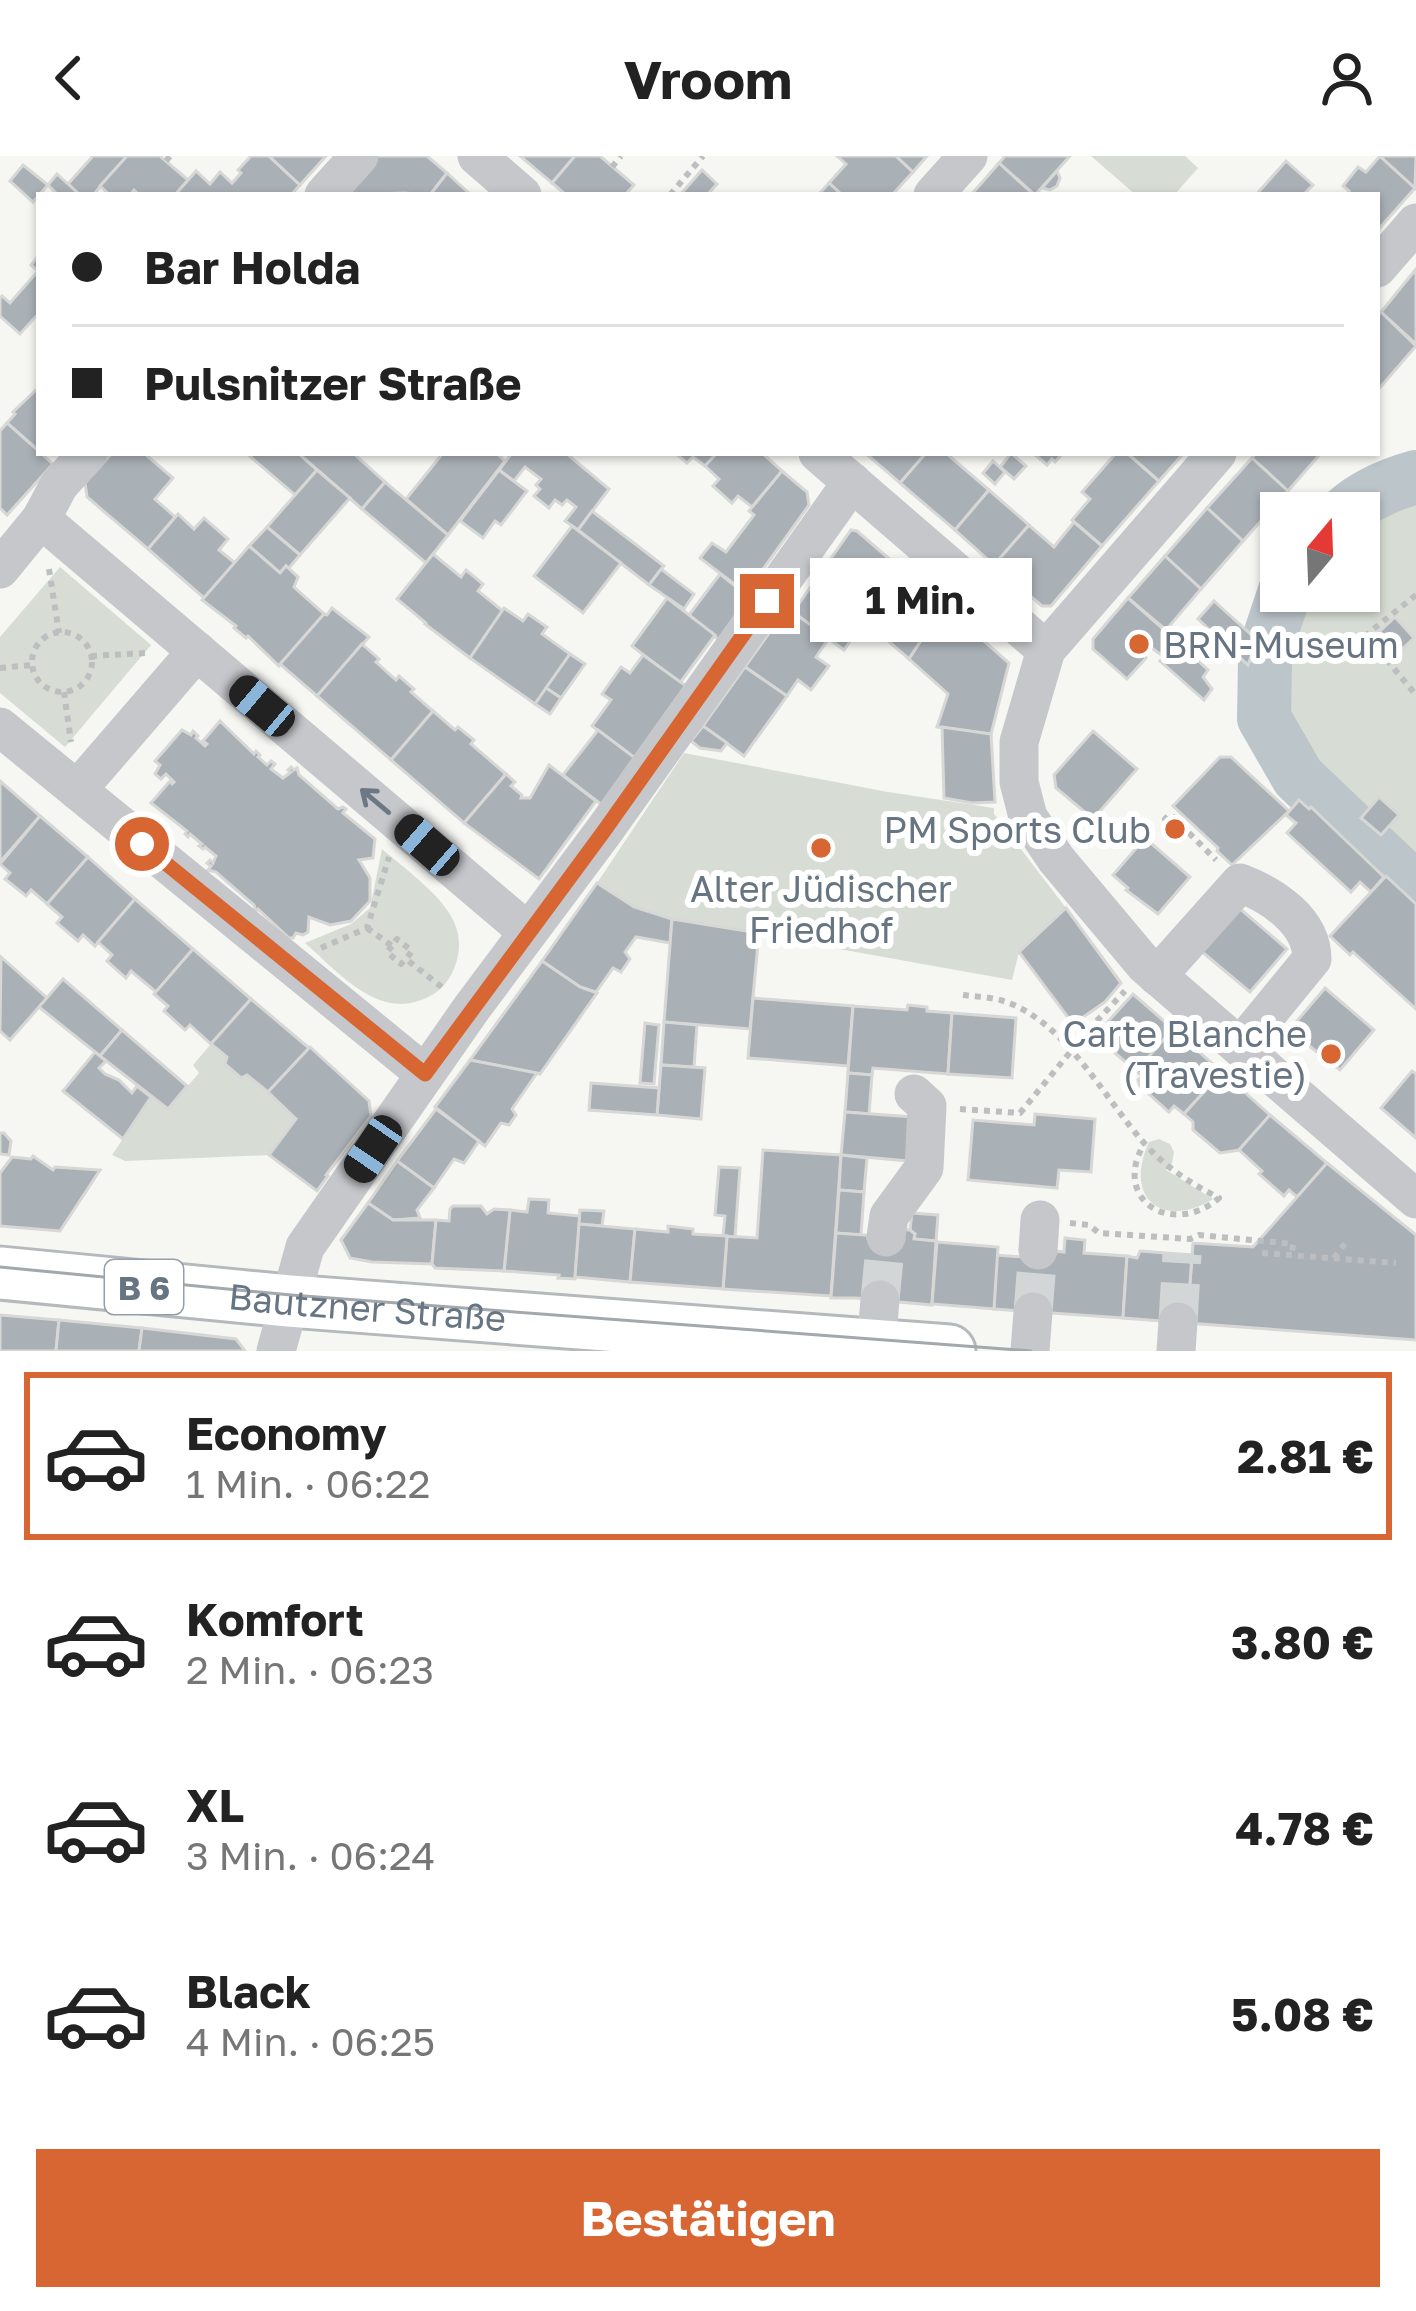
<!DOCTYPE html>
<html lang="de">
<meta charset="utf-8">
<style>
body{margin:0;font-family:"Golos Text",sans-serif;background:#f2f2f2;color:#222;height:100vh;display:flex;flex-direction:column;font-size:45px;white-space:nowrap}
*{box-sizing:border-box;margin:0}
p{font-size:39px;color:#767676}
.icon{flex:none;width:66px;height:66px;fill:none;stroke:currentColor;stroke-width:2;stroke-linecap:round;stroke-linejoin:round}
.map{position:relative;height:1195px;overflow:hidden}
.side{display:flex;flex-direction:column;background:#fff;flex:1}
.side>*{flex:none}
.top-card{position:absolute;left:36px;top:36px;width:1344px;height:264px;border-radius:0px;box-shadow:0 3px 9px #0004;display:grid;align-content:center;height:264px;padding:0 36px;background:#fff}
.needle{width:78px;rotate:19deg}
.fabs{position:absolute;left:1260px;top:336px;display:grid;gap:24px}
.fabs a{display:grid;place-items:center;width:120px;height:120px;border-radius:0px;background:#fff;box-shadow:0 3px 9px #0004;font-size:60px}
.end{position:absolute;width:54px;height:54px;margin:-27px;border:15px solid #d86632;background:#fff;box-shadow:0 0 0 6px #fff}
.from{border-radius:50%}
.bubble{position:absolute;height:84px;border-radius:0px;background:#fff;box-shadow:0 3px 9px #0004;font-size:39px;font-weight:700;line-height:84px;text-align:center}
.car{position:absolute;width:36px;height:72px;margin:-36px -18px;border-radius:15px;box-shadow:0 0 9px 3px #0007;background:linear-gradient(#222 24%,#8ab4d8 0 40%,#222 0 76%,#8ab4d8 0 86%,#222 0)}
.top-card b{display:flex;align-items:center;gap:42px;height:114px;font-size:45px}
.top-card b+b{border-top:3px solid #e0e0e0}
.top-card i{width:30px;height:30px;background:#222}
ul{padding:21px 0 0;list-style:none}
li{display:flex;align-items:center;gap:36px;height:168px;margin:0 24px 18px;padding:0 12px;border:6px solid transparent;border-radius:0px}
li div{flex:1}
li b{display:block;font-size:45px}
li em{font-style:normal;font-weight:700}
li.on{border-color:#d86632}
li>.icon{width:108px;height:108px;stroke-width:1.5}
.primary-button{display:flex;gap:24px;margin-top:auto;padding:24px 36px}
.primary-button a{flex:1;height:138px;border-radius:0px;background:#d86632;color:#fff;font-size:48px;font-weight:700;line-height:138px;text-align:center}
header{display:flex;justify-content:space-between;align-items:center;height:156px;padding:0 36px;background:#fff;font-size:54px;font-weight:700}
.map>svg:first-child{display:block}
.green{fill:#d7ddd4}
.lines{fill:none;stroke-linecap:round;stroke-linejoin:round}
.river{stroke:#bcc5ca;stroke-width:54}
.building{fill:#a9b0b6;stroke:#d7d8d6;stroke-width:3}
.minor-tunnel{stroke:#d2d6d7;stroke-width:39;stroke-dasharray:39 20;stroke-linecap:butt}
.major-casing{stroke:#b5b9bc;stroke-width:57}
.path{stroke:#bcbec0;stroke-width:6;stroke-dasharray:6 6;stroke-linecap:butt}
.minor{stroke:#c5c7cb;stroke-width:39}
.major{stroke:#fff;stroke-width:51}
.tram{stroke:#a3a8ad;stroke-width:3}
.oneway{stroke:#6c7886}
.route{stroke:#d86632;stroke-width:15}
.poi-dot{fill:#d86632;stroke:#fff;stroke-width:4.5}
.labels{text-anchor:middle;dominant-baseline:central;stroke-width:12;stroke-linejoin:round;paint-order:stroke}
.shield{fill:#fff;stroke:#959ea8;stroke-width:3}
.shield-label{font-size:33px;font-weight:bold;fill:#677482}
.poi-label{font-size:36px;fill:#677482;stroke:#fff;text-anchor:end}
.street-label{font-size:36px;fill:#677482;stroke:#fff}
</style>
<header><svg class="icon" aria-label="back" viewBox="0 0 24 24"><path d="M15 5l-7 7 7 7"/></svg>Vroom<svg class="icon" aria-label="person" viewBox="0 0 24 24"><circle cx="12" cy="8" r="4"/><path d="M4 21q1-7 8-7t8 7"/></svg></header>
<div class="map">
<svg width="1416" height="1195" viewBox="0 0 1416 1195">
<rect width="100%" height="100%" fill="#f6f6f3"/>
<g class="green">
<path d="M1091 0H1185L1198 12 1174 39H1136Z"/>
<path d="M1416 336V718L1299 610 1267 548 1277 477 1294 435H1359V361Z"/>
<path d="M60 411 151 489 65 591 0 537V481Z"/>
<path d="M684 597 888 636 994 652V658L1066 752 1019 796 1012 824 672 763 634 751 597 727Z"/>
<path d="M382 693C404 712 443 740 454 766 462 784 460 802 451 819 443 834 430 842 415 846 372 858 334 812 305 787L351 768 370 752Z"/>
<path d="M211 888 227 901 225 908 241 921 247 919 295 959 296 963 269 999 125 1005 112 999 151 941 168 953 199 917 193 909Z"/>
<path d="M1159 983 1170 988 1174 996 1172 1007 1166 1014 1213 1043C1162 1074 1123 1042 1149 986Z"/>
</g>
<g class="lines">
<g class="river">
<path d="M1345 357C1365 339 1391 328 1416 321"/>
<path d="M1285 435 1269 483 1265 506 1264 562 1298 621 1416 734"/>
</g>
</g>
<g class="building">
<path d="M93 0H127L93 39H80L68 28Z"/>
<path d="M127 0H160L188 24 175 39H139L134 34 130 39H110L100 30Z"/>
<path d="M251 0H269L300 29 291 39H175L196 15 210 28 220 16 232 27 241 17 238 14Z"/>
<path d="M269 0H326L300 29Z"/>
<path d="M376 0H427L447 17 430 39 404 37 341 39Z"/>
<path d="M520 0H575L552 27Z"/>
<path d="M575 0H600L634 29 625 39H566L552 27Z"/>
<path d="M837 0H896L913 16 892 39H842L829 27 846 8Z"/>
<path d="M896 0H927L913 16Z"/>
<path d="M1005 0H1070L1035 39 999 7Z"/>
<path d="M1380 0 1415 32 1377 75V39H1346L1349 35 1343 30 1358 11 1366 16Z"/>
<path d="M1384 0H1416L1415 32 1382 2Z"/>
<path d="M1286 5 1313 29 1303 39H1256Z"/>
<path d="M999 7 1034 39H971Z"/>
<path d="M23 9 48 29 33 46 10 25Z"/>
<path d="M702 14 717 28 707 39H680Z"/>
<path d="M1057 15 1060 22 1057 30 1050 34 1042 32Z"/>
<path d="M447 17 471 39H430Z"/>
<path d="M57 18 68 28 80 39H58L48 29Z"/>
<path d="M829 27 842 39H818Z"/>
<path d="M39 99V157L20 178 0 160V142L2 140 10 147 38 115 31 109Z"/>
<path d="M1416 113V188L1381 156Z"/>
<path d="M1381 156 1416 190 1377 235V160Z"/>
<path d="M38 232 39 233V295L7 267 15 258 13 256Z"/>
<path d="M7 267 53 308 7 359 0 352V275Z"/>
<path d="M112 297H144L173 322 155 343 175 361 148 393 87 341 85 327Z"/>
<path d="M246 297H298L317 314 295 339Z"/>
<path d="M298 297H353L385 326 362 353Z"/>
<path d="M443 297H496L505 305 448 379 406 343Z"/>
<path d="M512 297H566L609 333 578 374 565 365 576 351 567 344 562 349 555 344 549 352 534 340 540 333 536 329 541 323 525 311 514 325 499 314Z"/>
<path d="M675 297H717L705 310 693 301 687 307Z"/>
<path d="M717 297H762L782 315 752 351 738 340 732 347 713 330 719 323 705 310Z"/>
<path d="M865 297H926L900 327Z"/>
<path d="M926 297H946L989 334 955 374 900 327Z"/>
<path d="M1011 297 1026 310 1014 323 1000 311Z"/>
<path d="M1033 297H1063L1055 306 1052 303 1047 309Z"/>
<path d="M1116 297H1127L1159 325 1102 390 1072 364 1090 343 1082 336Z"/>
<path d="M1127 297H1184L1159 325Z"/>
<path d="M1256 297H1321L1288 335 1252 302Z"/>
<path d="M1252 302 1288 335 1243 385 1207 352Z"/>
<path d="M993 305 1005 316 995 328 983 317Z"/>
<path d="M317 314 350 342 300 399 267 371Z"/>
<path d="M499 314 527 335 501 369 495 365 483 382 460 365Z"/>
<path d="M782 315 807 336 809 349 746 437 700 402 712 387 726 396 754 359 749 355Z"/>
<path d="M385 326 448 379 426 407 362 353Z"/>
<path d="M989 334 1029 369 994 409 955 374Z"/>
<path d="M1207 352 1243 385 1201 433 1165 400Z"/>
<path d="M592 355 664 410 649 429 578 374Z"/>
<path d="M178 358 194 373 204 362 228 383 219 394 235 407 204 442 148 393Z"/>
<path d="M1074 366 1102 390 1051 450H1042L994 409 1029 369 1054 391Z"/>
<path d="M572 370 621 407 583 457 534 420Z"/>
<path d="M267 371 300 399 288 413 286 410 280 417 249 390Z"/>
<path d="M851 374 857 375 944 450 909 503 872 471H860L844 494 793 456Z"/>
<path d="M249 390 280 417 286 410 298 421 294 431 324 458 279 510 248 480 246 482 234 472 236 470 202 444Z"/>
<path d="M433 398 461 421 466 414 483 428 478 435 503 455 470 502 425 468 426 467 397 443Z"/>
<path d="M1165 400 1201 433 1166 474 1128 442Z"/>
<path d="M661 413 694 438 684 453 649 429Z"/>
<path d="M720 418 749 441 719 484 689 459Z"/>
<path d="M667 442 715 479 680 527 632 490Z"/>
<path d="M1128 442 1178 486 1164 501 1148 489 1144 494 1146 502 1127 523 1093 493V483Z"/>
<path d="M1214 445 1257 484 1248 509 1198 463Z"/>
<path d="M944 450 1009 507 991 578 937 571 948 538 909 503Z"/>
<path d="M332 452 369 481 317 540 280 508 324 458 327 459Z"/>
<path d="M504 452 523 465 528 458 547 471 542 478 570 498 535 548 470 502Z"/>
<path d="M787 452 829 482 816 501 829 510 811 534 798 524 787 540 745 511Z"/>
<path d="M1395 461 1414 482 1397 498 1378 477Z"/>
<path d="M1178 486 1208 514 1203 521 1212 533 1204 544 1160 505Z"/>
<path d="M362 488 379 503 376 506 396 524 399 520 414 533 411 536 433 555 391 604 317 540Z"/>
<path d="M570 498 585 508 561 542 546 532Z"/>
<path d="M643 499 686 530 635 602 592 570 611 544 602 538 621 511 630 517Z"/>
<path d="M745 511 787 540 744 600 703 570Z"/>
<path d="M546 532 561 542 550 558 535 548Z"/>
<path d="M433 555 455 574 458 571 474 584 471 588 506 618 464 667 391 604Z"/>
<path d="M220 565 254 598 256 595 260 599 258 601 267 609 271 605 275 608 271 613 283 622 291 616 288 614 291 611 294 614 297 612 299 619 338 653 343 651 346 653 343 657 375 683 373 702 359 704 370 722V745L351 765 330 769 309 761 308 776 303 779 296 777 293 782H289L258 753 256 756 254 749 216 716 208 714 211 710 207 707 210 704 213 707 216 700 205 691 203 693 199 690 202 688 190 678 188 681 185 678 187 675 151 647 170 625 172 628 174 626 166 618 161 623 155 618 160 609 155 605 182 574 191 579 193 575 198 580 196 582 205 590 207 588 203 585Z"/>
<path d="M703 570 727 587 721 595 700 592 691 585Z"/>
<path d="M942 571 991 578 995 646 972 647 944 642Z"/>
<path d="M598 574 635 602 602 649 563 619Z"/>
<path d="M1093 575 1137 613 1093 663 1056 632 1054 619Z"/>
<path d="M1220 601H1231L1289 655 1232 709 1217 695 1218 692 1173 650Z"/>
<path d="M549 609 596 645 539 723 464 667 506 618 515 626 511 630 522 639 521 642H530Z"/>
<path d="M0 625 40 660 0 706Z"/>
<path d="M1379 641 1399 659 1381 679 1361 662Z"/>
<path d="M1299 644 1309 653 1311 651 1384 721 1371 736 1360 726 1351 736 1287 677 1296 667 1286 659Z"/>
<path d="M40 660 88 701 47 748 31 734 26 740 5 723 10 717 0 708Z"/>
<path d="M1145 682 1190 721 1158 758 1126 734 1128 732 1113 719Z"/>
<path d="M88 701 135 743 95 790 83 779 78 785 57 767 62 761 47 748Z"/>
<path d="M1386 720 1416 748V853L1353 796 1350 799 1330 780Z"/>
<path d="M597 727 634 751 672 763 670 787 636 781 625 796 630 803 621 816 613 812 596 836 580 831 542 805Z"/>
<path d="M135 743 193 793 156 836 131 815 126 822 107 805 112 799 98 786Z"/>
<path d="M1238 751 1287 793 1250 836 1201 795Z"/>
<path d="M1066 752 1121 827 1105 846 1073 868 1019 796Z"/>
<path d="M672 763 759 777 750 873 664 866Z"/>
<path d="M193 793 251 843 211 888 190 869 185 874 164 855 168 850 154 838Z"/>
<path d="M1 801 47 842 10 884 0 875Z"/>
<path d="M542 805 580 831 597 837 540 918 470 904Z"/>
<path d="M63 823 122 874 100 900 39 851Z"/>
<path d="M1325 832 1374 874 1340 914 1303 885 1304 884 1291 872Z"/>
<path d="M1133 838 1173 873 1136 915 1095 880Z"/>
<path d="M753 842 853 850 848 910 748 902Z"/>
<path d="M251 843 309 892 268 936 247 919 241 922 225 908 227 901 211 888Z"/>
<path d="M908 849 927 851V855L952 857 948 918 873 912 872 919 848 917 853 850 907 854Z"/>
<path d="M952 857 1016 862 1012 922 948 918Z"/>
<path d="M664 866 697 869 694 911 661 909Z"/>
<path d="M645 867 659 869 654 928 640 927Z"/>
<path d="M1173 873 1222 916 1184 958 1174 950 1169 956 1140 930 1138 924 1142 920 1136 915Z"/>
<path d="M122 874 187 930 168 953 100 900Z"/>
<path d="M310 891 369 945 371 960 326 1019 328 1020 317 1035 269 999 296 963 268 936Z"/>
<path d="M95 896 106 905 99 912 105 918 119 924 132 937 137 930 151 941 123 983 63 935Z"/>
<path d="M470 904 537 917 512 953 516 959 509 969 501 967 485 990 435 951Z"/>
<path d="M661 909 705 912 701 963 657 959Z"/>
<path d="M1412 915 1416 918V982L1381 952Z"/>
<path d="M1222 916 1270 959 1239 994 1220 997 1193 974V966L1184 958Z"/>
<path d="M848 917 872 919 869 958 845 956Z"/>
<path d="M591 927 659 932 657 959 589 954Z"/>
<path d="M436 953 479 985 464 1007 454 1003 434 1032 397 1005Z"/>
<path d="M845 956 913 961 909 1005 841 999Z"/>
<path d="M1035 958 1095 963 1091 1016 1059 1014 1057 1032 968 1024 973 964 1034 969Z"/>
<path d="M1270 959 1327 1007 1297 1041 1289 1034 1284 1040 1259 1018 1262 1015 1239 994Z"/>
<path d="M0 977H4L11 985 9 999 0 998Z"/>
<path d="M763 994 841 999 831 1140 723 1133 727 1080 757 1082Z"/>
<path d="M841 999 867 1002 864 1036 839 1034Z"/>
<path d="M33 1000 53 1014 55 1011 100 1014 60 1075 0 1070V1017L12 1001 31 1003Z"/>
<path d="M397 1005 434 1032 417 1054 420 1062 393 1064 368 1047Z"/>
<path d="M1327 1007 1416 1079V1184L1187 1167 1193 1087 1253 1091Z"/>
<path d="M719 1011 740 1012 735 1081 723 1080 725 1060 715 1059Z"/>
<path d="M839 1034 864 1036 861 1079 836 1077Z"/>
<path d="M529 1043 549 1044 548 1057 580 1060 575 1123 558 1122 559 1119 504 1115 510 1054 527 1056Z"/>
<path d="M368 1047 393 1064H436L432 1108 372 1106 350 1102 341 1084Z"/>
<path d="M453 1050H481L487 1058 494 1053 510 1054 504 1115 435 1112 432 1108 436 1064 449 1065 450 1053Z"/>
<path d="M580 1054 604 1055 602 1070 579 1068Z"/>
<path d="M912 1057 938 1059 936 1085 914 1083 915 1078 910 1074Z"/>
<path d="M579 1068 635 1073 630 1126 575 1121Z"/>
<path d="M668 1070 693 1073V1078L727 1080 723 1133 630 1126 635 1073 668 1076Z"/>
<path d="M898 1073 910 1074 915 1078 914 1083 936 1085 932 1149 856 1142H831L836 1077 893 1081Z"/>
<path d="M1065 1082 1085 1084 1084 1097 1127 1100 1123 1162 994 1153 996 1099 1023 1101 1024 1092 1064 1096Z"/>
<path d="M937 1086 998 1091 994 1153 932 1148Z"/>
<path d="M1140 1095 1192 1099 1187 1167 1123 1162 1127 1100 1137 1102Z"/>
<path d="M0 1159 59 1164 56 1195H0Z"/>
<path d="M59 1164 142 1172 139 1195H56Z"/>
<path d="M142 1172 236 1183 245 1195H139Z"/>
</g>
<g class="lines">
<g class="minor-tunnel">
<path d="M880 1144 886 1081"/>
<path d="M1033 1156 1038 1094"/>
<path d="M1178 1166 1182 1098"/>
</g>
<defs>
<g id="major">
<path id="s1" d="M0 1117 289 1145 949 1195"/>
</g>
</defs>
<use href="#major" class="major-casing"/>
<g class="path">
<path d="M166 5 170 0"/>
<path d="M612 11 621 0"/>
<path d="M670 39 703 0"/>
<path d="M49 413 59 477"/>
<path d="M1416 439 1366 479 1416 539"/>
<circle cx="62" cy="506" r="30"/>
<path d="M91 500 147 497"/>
<path d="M0 512 32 509"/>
<path d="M64 536 71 586"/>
<path d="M1175 673 1165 663 1170 658 1216 704"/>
<path d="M367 772 392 790 397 783 412 795 406 803 443 832"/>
<path d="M392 790 387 796 401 808 405 804"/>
<path d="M321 792 367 772 389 701"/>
<path d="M963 839C978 841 995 841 1009 847 1067 869 1105 943 1144 987 1165 1011 1190 1027 1219 1042 1172 1082 1111 1044 1144 988"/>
<path d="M960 953 1020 957 1091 871 1125 835"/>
<path d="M1070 1067 1089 1069 1099 1077 1190 1083 1199 1079 1293 1088 1292 1098"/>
<path d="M1262 1097 1396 1107"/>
<path d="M1334 1102 1346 1086"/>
</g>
<g class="minor">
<path d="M477 0 522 39"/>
<path d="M324 39 359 0"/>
<path d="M933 39 968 0"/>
<path d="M1377 112 1416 67"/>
<path d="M818 297 1046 494"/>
<path d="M1217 297 1046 494 1019 586V626L1028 661 1056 703 1145 809 1416 1043"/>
<path d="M41 363 528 776"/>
<path d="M0 413 41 363 59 329 88 297"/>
<path d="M0 571 425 918"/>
<path d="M77 634 197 495"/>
<path d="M1157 820 1240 727C1272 739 1312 765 1312 803L1240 891"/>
<path d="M886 1081 889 1060 924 1012 927 950 914 938"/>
<path d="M1038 1094 1040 1064"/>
<path d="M876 1190 880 1144"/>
<path d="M276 1195 305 1091 471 853 604 675 852 326"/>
<path d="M1030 1195 1033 1156"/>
<path d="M1176 1195 1178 1166"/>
</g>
<use href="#major" class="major"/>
<path class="tram" d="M0 1111 291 1139 1031 1195"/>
</g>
<defs><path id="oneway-shaft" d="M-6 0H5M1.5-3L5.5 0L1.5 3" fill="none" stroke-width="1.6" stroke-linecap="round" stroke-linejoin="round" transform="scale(3)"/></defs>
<use class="oneway" href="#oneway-shaft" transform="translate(375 645) rotate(-140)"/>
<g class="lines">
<path class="route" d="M142 688 425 918 604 675 767 445"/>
</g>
<g class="poi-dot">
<circle cx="1139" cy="488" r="12"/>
<circle cx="1175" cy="673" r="12"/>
<circle cx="821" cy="692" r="12"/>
<circle cx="1331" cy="898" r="12"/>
</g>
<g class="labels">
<rect class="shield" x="105" y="1104" width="78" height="54" rx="9"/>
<g class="shield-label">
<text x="144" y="1131">B 6</text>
</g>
<g class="poi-label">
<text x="1163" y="488" text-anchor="start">BRN-Museum</text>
<text x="1151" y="673">PM Sports Club</text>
<text x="821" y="732" text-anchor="middle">Alter Jüdischer<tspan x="821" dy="41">Friedhof</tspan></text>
<text x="1307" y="877">Carte Blanche<tspan x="1307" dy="41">(Travestie)</tspan></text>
</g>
<g class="street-label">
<text stroke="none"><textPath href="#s1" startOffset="369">Bautzner Straße</textPath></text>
</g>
</g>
</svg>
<div class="fabs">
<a><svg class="needle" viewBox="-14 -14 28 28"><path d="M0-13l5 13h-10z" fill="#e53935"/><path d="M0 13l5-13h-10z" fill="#767676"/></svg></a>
</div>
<i class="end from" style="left:142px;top:688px"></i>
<i class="end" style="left:767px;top:445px"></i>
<div class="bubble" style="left:810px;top:402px;width:222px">1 Min.</div>
<i class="car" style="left:262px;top:550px;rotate:310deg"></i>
<i class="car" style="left:427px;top:689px;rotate:311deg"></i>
<i class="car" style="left:373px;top:993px;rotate:214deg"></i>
<div class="top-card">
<b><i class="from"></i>Bar Holda</b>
<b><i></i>Pulsnitzer Straße</b>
</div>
</div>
<section class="side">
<ul>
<li class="on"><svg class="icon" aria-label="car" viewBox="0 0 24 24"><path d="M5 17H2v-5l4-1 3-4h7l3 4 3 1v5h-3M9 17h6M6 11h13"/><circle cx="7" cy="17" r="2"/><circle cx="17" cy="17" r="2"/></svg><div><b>Economy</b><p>1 Min. · 06:22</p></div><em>2.81 €</em></li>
<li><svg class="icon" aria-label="car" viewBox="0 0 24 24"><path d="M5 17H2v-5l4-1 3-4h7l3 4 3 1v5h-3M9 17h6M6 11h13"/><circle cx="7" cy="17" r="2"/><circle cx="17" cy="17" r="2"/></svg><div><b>Komfort</b><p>2 Min. · 06:23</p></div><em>3.80 €</em></li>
<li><svg class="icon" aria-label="car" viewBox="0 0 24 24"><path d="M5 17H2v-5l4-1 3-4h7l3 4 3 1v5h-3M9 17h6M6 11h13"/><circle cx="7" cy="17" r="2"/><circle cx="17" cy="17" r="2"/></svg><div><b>XL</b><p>3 Min. · 06:24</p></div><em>4.78 €</em></li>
<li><svg class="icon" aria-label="car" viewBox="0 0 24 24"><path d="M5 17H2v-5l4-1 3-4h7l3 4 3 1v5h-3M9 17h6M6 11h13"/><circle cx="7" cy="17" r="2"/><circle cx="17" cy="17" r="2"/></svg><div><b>Black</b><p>4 Min. · 06:25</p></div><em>5.08 €</em></li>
</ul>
<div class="primary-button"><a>Bestätigen</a></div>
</section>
